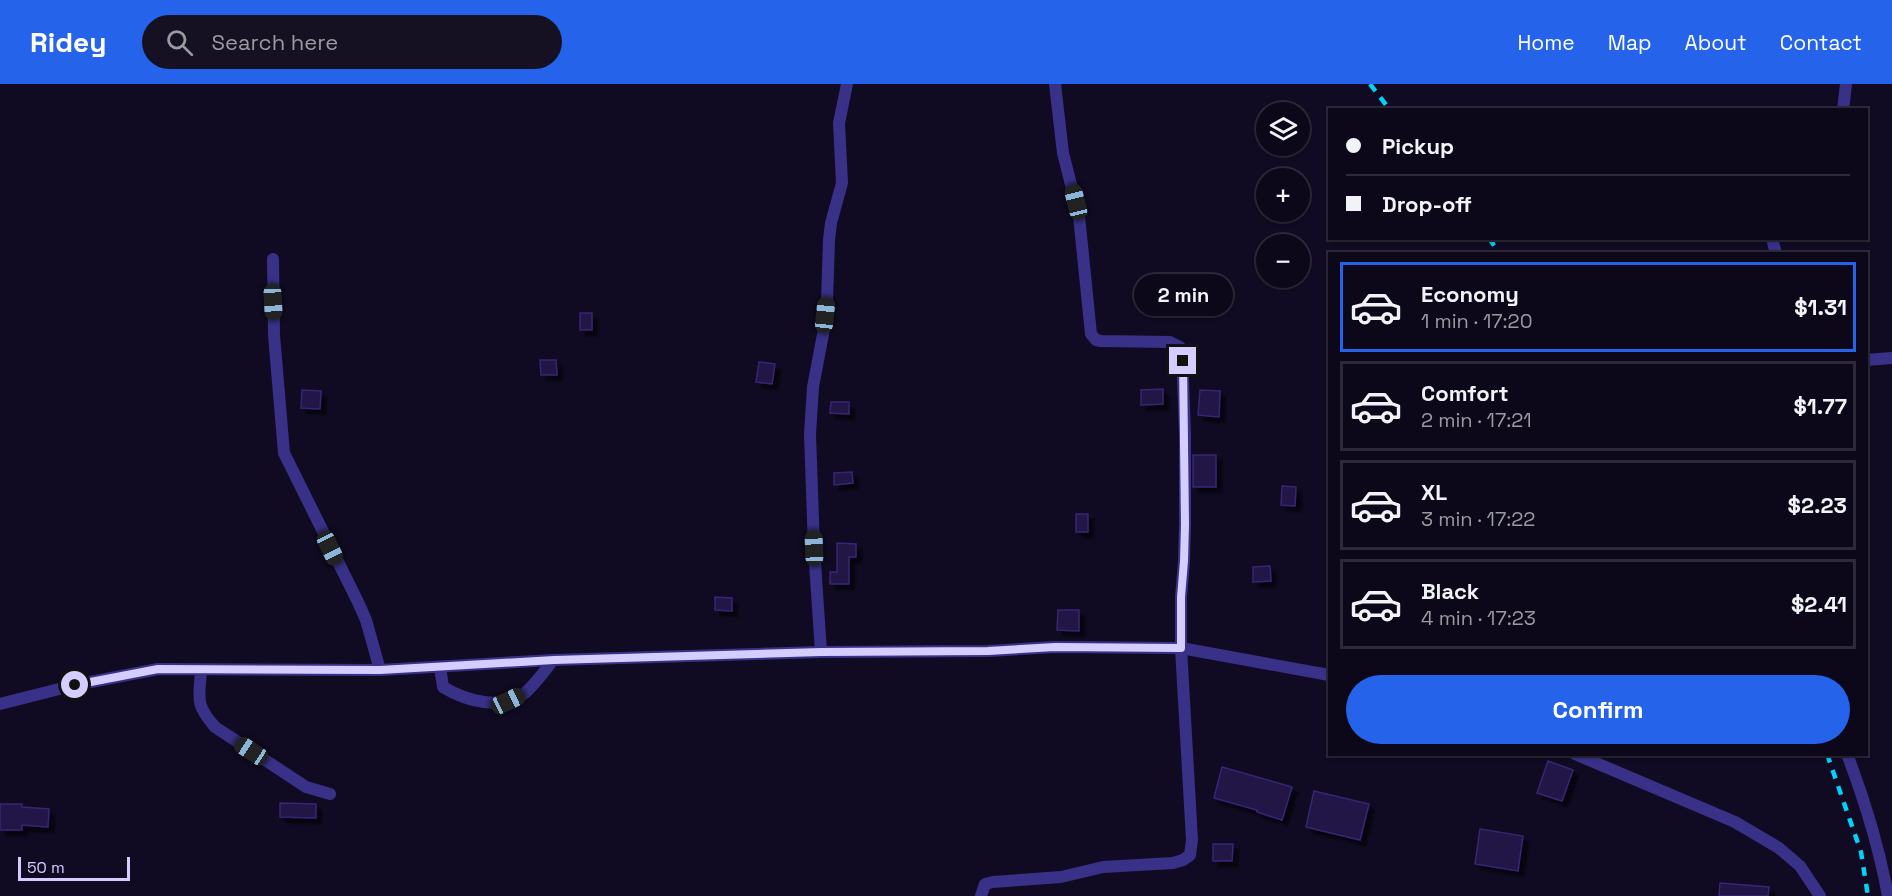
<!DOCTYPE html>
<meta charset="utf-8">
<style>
body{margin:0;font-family:"Space Grotesk",sans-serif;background:#151123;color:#f1f3f6;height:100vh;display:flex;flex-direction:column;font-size:22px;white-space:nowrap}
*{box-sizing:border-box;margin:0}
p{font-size:20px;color:#9a9aa2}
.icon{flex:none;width:33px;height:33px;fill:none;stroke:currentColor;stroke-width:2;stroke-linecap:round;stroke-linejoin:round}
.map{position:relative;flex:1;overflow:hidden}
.panel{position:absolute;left:1328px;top:168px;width:540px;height:504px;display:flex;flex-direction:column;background:#0c081a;border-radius:0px;box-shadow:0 2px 4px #0004,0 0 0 2px #2c2939}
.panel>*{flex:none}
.hud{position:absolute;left:1328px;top:24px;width:540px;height:132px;border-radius:0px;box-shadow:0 2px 4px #0004,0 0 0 2px #2c2939;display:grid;align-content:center;height:132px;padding:0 18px;background:#0c081a}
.controls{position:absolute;left:1256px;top:18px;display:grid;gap:12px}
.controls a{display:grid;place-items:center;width:54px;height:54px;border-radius:50%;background:#0c081a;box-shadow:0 2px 4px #0004,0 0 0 2px #2c2939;font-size:30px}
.scale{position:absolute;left:18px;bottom:15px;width:112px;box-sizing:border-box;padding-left:6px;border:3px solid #d5cdff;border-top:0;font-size:16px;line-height:21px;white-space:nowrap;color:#d5cdff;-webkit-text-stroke:4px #100b23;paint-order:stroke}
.end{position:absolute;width:27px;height:27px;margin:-14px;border:8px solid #d5cdff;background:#111;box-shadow:0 0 0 3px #111}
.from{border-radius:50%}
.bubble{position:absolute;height:42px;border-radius:21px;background:#0c081a;box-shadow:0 2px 4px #0004,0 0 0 2px #2c2939;font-size:20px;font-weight:600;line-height:42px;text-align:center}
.car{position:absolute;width:18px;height:36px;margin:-18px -9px;border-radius:8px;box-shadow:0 0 4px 2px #0007;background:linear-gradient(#222 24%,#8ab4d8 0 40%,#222 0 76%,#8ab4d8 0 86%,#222 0)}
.hud b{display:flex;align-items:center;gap:21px;height:57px;font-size:22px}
.hud b+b{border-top:2px solid #2c2939}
.hud i{width:15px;height:15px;background:#f1f3f6}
ul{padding:10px 0 0;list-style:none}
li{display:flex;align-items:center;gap:18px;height:90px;margin:0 12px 9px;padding:0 6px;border:3px solid #2c2939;border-radius:0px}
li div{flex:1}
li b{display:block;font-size:22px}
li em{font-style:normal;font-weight:600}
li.current{border-color:#2563eb}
li>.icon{width:54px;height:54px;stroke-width:1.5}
.action{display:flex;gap:12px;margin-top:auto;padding:12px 18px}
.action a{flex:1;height:69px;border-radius:36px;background:#2563eb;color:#fff;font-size:24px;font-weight:600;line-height:69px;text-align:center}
header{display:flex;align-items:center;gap:36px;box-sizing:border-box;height:84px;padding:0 30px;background:#2563eb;color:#fff}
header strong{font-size:28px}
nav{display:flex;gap:33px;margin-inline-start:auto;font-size:21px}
.search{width:420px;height:54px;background:#151123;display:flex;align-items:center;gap:15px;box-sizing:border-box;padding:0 21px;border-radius:33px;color:#9a9aa2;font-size:22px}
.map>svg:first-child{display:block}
.building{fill:#211546;stroke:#382574;stroke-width:1.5;filter:url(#shadow)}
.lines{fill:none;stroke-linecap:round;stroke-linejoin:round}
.minor{stroke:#393187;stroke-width:12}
.rail{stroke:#00d3f8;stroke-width:4.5;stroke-dasharray:9 8;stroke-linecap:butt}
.route{stroke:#d5cdff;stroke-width:8}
</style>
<header>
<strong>Ridey</strong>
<div class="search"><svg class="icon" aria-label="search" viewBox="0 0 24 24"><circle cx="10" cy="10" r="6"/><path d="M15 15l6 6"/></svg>Search here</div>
<nav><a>Home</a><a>Map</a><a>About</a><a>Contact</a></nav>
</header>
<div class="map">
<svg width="1892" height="812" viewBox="0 0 1892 812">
<defs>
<filter id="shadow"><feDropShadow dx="5.5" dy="5.5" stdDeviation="1.5" flood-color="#0009"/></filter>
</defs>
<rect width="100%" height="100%" fill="#100b23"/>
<g class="building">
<rect x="580" y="229" width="12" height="17"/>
<path d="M540 276H556L557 291H541Z"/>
<path d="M759 278 775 280 772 300 756 298Z"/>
<path d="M1163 305V320L1141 321V306Z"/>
<path d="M302 306 321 307 320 325 301 324Z"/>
<path d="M1200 306 1220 307 1219 333 1198 331Z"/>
<path d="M831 318H849V330L830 329Z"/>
<rect x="1193" y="371" width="23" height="32"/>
<path d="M852 388 853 399 834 401V389Z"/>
<path d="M1282 402 1296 403 1295 422 1281 421Z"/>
<rect x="1076" y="430" width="12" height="18"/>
<path d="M837 459 856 460V473H849V500H830V488H837Z"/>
<path d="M1270 482 1271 497 1253 498V483Z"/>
<path d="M715 513 732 514V527L715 526Z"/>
<path d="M1058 526H1079V547L1057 546Z"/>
<path d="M1548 677 1573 686 1562 717 1537 709Z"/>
<path d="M1222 683 1292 703 1282 736 1257 728V726L1214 714Z"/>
<path d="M1314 707 1369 720 1360 756 1306 743Z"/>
<path d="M280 719 316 720V734L280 733Z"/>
<path d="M0 720H22V723L49 725 48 743 22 741V746H0Z"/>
<path d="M1480 745 1523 752 1518 787 1475 780Z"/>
<path d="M1213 760H1233L1232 777H1213Z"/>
<path d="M1720 799 1769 803 1768 812H1719Z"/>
</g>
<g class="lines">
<g class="minor">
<path d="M1843 26 1846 0"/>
<path d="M1772 154 1776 170"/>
<path d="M273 175 274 251 284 369 358 518 366 536 380 586"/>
<path d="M1866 276 1892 274"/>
<path d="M821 568 814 464 810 350 813 303 824 245 827 218 829 156 831 139 842 99 839 39 847 0"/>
<path d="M440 583 443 603C466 617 502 627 525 609 536 599 545 587 553 576"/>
<path d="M201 587C199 615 195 620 215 643L306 703 330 710"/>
<path d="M0 620 75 601 158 585 380 586 553 576 821 568 988 567 1055 563 1181 564 1329 591"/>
<path d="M1575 670 1735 738 1779 764 1800 782 1820 812"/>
<path d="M1847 670C1865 717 1879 763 1888 812"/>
<path d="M981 812 985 800 993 798 1061 793 1103 783 1173 779 1183 776 1190 771 1192 756 1181 564V513L1184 477 1185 440V349L1182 269 1180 263 1170 258 1101 257 1096 256 1091 250 1079 132 1063 69 1055 0"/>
</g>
<g class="rail">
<path d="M1370 0 1390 26"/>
<path d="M1489 154 1500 170"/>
<path d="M1827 670 1861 768 1868 812"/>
</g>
</g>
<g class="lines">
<path class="route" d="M75 601 158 585 380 586 554 576 821 568 988 567 1055 563 1181 564V513L1184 477 1185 440 1183 277"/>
</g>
</svg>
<div class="controls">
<a><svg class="icon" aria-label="layers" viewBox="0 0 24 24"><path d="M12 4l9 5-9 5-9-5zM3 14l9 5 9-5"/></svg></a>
<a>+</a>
<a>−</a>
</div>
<div class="scale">50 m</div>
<i class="end from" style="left:75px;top:601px"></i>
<i class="end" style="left:1183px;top:277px"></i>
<div class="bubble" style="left:1134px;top:190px;width:99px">2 min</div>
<i class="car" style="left:1076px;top:118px;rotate:346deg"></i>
<i class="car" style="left:273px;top:218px;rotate:177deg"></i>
<i class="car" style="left:825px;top:231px;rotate:6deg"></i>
<i class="car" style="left:330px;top:464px;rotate:154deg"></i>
<i class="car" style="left:814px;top:464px;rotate:358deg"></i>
<i class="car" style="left:508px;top:617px;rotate:65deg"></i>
<i class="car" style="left:251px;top:667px;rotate:303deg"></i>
<div class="hud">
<b><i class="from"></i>Pickup</b>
<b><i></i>Drop-off</b>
</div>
<section class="panel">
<ul>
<li class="current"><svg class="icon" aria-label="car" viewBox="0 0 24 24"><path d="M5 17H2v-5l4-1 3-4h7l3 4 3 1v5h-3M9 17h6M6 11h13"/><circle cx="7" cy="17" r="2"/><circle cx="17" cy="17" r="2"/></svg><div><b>Economy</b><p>1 min · 17:20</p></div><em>$1.31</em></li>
<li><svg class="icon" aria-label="car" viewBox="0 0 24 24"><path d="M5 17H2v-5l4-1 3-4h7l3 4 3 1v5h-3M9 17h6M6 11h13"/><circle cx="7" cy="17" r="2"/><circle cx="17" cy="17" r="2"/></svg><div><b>Comfort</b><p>2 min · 17:21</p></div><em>$1.77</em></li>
<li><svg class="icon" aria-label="car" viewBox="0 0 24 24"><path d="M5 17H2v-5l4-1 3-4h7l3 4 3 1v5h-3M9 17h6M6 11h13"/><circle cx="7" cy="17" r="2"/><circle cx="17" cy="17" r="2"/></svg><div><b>XL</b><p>3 min · 17:22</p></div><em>$2.23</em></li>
<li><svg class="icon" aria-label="car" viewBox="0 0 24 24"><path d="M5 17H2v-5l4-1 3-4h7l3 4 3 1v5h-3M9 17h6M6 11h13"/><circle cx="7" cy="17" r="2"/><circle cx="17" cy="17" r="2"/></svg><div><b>Black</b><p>4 min · 17:23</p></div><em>$2.41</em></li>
</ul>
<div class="action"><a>Confirm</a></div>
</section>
</div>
